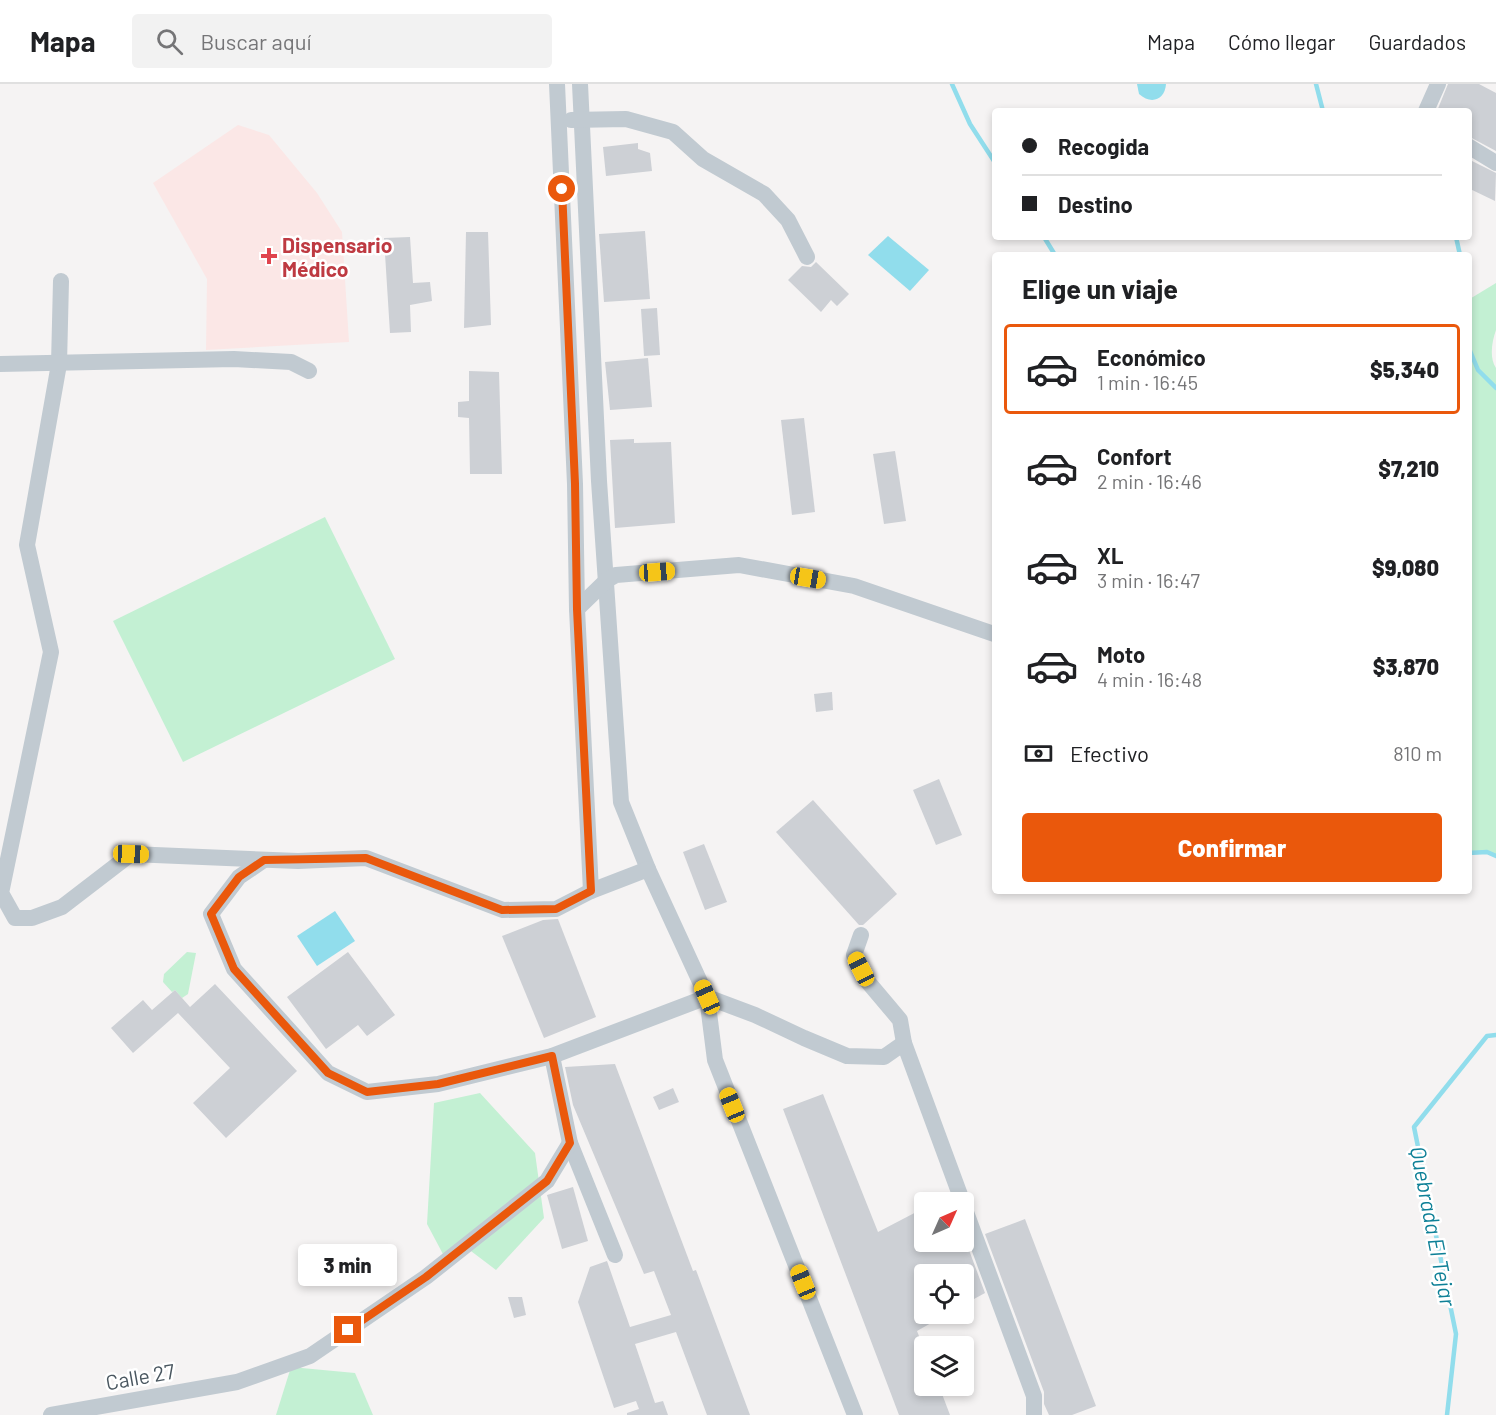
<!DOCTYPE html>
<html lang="es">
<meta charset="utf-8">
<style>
body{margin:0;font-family:Barlow,sans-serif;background:#f2f2f2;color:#202124;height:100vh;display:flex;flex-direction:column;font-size:22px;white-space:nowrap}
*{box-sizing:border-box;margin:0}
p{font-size:20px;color:#757577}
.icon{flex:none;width:33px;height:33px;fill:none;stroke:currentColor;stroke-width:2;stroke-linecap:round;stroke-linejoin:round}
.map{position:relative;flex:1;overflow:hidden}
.drawer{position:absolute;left:992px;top:168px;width:480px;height:642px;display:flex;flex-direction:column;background:#fff;border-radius:6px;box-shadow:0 3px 9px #0003}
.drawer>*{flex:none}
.banner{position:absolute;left:992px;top:24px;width:480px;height:132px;border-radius:6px;box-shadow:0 3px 9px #0003;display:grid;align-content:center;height:132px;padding:0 30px;background:#fff}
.needle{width:39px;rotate:45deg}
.fabs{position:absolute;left:914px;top:1108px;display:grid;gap:12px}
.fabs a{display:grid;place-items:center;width:60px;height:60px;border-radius:6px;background:#fff;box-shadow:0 3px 9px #0003;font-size:30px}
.end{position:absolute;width:27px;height:27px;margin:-14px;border:8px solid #ea580c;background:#fff;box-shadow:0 0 0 3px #fff}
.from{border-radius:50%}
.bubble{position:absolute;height:42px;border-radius:6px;background:#fff;box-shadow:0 3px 9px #0003;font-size:20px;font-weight:800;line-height:42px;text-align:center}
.car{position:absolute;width:18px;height:36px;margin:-18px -9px;border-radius:8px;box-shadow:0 0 4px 2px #0007;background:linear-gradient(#f5c518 24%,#345 0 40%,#f5c518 0 76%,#345 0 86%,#f5c518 0)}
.banner b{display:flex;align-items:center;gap:21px;height:57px;font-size:22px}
.banner b+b{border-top:2px solid #e0e0e0}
.banner i{width:15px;height:15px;background:#202124}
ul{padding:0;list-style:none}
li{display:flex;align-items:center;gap:18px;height:90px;margin:0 12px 9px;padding:0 18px;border:3px solid transparent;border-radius:6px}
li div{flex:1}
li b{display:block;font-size:22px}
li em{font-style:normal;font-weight:800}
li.active{border-color:#ea580c}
li>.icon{width:54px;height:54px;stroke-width:1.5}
h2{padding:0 30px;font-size:27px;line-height:72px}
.pay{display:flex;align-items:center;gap:15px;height:66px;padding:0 30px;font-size:22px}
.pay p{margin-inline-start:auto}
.primary-button{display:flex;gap:12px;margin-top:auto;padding:12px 30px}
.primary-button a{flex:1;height:69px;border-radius:6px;background:#ea580c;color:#fff;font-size:24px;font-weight:800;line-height:69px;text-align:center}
header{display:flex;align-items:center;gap:36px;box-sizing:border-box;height:84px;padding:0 30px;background:#fff;border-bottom:2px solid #e0e0e0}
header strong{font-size:28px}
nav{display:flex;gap:33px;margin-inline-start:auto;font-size:21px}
.search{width:420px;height:54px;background:#f2f2f2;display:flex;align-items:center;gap:15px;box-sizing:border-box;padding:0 21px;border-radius:6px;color:#757577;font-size:22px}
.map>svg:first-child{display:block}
.medical{fill:#fbe7e6}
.green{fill:#c3f0d3}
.water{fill:#91ddec}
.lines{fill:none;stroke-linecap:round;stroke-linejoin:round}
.stream{stroke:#91ddec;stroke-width:4.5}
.building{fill:#cdd0d5}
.minor{stroke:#c1cad1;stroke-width:16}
.route{stroke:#ea580c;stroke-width:8}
.health-dot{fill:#e0444e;stroke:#fff;stroke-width:2}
.labels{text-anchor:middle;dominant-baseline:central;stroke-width:5;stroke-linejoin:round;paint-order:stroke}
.health-label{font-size:21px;font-weight:bold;fill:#be3a42;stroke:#fff;text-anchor:start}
.street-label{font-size:21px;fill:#4a5760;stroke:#fff}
.water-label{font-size:22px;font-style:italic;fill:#0e8097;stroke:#fff}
</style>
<header>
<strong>Mapa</strong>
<div class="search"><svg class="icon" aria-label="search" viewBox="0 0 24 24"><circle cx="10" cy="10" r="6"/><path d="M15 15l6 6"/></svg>Buscar aquí</div>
<nav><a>Mapa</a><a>Cómo llegar</a><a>Guardados</a></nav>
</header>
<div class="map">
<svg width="1496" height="1331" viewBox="0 0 1496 1331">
<rect width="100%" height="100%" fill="#f5f3f3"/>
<path class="medical" d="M238 41 269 51 317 109 342 148 349 258 206 266 207 195 153 99Z"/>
<g class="green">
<path d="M1496 199V246C1492 257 1489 274 1496 284V772L1487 768 1468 769V216Z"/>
<path d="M325 433 395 575 183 678 113 537Z"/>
<path d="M187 868 196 869 188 910 182 914 175 906 172 908 163 898 164 890Z"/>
<path d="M480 1009 535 1069 544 1134 496 1186 463 1161 444 1172 427 1140 434 1019Z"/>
<path d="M291 1283 355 1289 373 1331H276Z"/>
</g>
<g class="water">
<path d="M1137 0H1166C1165 16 1151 21 1139 10Z"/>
<path d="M888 152 929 186 910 207 868 171Z"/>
<path d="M335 827 355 857 317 882 297 852Z"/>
</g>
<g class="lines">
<g class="stream">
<path d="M952 0 970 40 994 77"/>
<path d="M1316 0 1323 27"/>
<path d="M1044 153 1055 171"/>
<path d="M1456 153 1460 171"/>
<path d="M1468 262 1478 286 1496 304"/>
<path d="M1468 769 1487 768 1496 772"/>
<path d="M1447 1331 1456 1250 1414 1043 1487 952 1496 951"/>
</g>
</g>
<g class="building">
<path d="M1448 0H1479L1496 9V67L1468 52V27H1437Z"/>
<path d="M638 59V65L650 69 652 87 606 92 603 63Z"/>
<path d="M1468 75 1496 89 1495 117 1468 104Z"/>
<path d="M645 147 650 215 604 218 599 150Z"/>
<path d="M466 148H488L491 241 464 244Z"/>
<path d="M410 153 413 199 430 198 432 217 410 221 411 248 390 249 384 154Z"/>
<path d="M816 178 849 210 837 222 831 216 821 228 788 196 802 182 811 183Z"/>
<path d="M657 224 660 271 644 272 641 225Z"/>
<path d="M648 274 652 323 610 326 605 278Z"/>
<path d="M469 287 499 288 502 390H470L469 334 458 333V318L469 317Z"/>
<path d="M804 334 815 428 792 431 781 336Z"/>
<path d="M634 355V359L671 358 675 439 615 444 610 356Z"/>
<path d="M895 367 906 437 884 440 873 370Z"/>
<path d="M832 608 833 626 816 628 814 610Z"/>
<path d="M939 695 962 751 936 761 913 706Z"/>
<path d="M813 716 897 810 863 841H859L776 748Z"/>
<path d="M704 760 727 818 705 826 683 768Z"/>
<path d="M558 835 596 933 544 954 502 852 543 836Z"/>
<path d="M348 868 395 931 367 952 358 941 326 965 287 913Z"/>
<path d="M215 900 297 987 226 1054 193 1019 230 984 178 929 133 969 111 944 143 916 152 926 175 906 190 923Z"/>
<path d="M615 980 693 1187 696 1186 750 1331H707L676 1248 635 1260 655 1319 663 1317 668 1331H627V1329L639 1325 636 1317 614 1324 578 1218 590 1183 607 1177 630 1243 671 1231 654 1187 644 1190 573 1021 565 983Z"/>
<path d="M673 1004 679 1018 659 1026 653 1013Z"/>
<path d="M823 1010 878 1148 924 1124V1158H966L985 1209 963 1221V1191H924V1230H947L917 1247 924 1265V1302H939L950 1331H899L783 1025Z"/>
<path d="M573 1103 588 1157 562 1165 547 1111Z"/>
<path d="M1025 1135 1096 1322 1072 1331H1049L1044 1320V1308L985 1150Z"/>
<path d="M508 1213H522L526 1231 514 1234Z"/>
</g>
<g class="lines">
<g class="minor">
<path d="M557 0 575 400 577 525 591 807"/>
<path d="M580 0 599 397 621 718 648 785 707 913 715 976 855 1331"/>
<path d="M1426 27 1438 0"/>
<path d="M571 36 626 35 673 48 703 75 764 110 788 136 807 173"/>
<path d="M1468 62 1496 79"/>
<path d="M61 197 59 280 27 461 51 568 1 809 15 834H32L62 823 131 770 298 777 366 774 503 826 556 825 591 807 648 785"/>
<path d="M0 280 234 275 291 278 309 287"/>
<path d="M577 525 607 496 616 491 739 481 854 502 994 550"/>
<path d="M264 776 239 793 211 830 234 885 328 989 367 1008 438 1000 552 972 707 913 755 931 804 954 847 972 884 973 904 959"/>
<path d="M861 851 854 871 868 898 900 936 904 959 963 1119"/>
<path d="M552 972 570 1059 615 1171"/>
<path d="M963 1120 1034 1312V1331"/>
<path d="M51 1331 237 1298 310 1272 426 1193 547 1097 570 1059"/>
</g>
</g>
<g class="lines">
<path class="route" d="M348 1246 426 1193 547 1097 570 1059 552 972 438 1000 367 1008 328 989 234 885 211 830 239 793 264 776 366 774 502 826 556 825 591 807 577 525 575 400 562 105"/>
</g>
<path class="health-dot" d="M266 163h6v6h6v6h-6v6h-6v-6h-6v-6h6z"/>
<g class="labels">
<g class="health-label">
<text x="282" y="160">Dispensario<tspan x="282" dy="24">Médico</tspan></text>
</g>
<g class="street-label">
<text transform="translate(140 1292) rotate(-10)">Calle 27</text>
</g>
<g class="water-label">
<text transform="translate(1434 1142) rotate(79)">Quebrada El Tejar</text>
</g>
</g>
</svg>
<div class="fabs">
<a><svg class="needle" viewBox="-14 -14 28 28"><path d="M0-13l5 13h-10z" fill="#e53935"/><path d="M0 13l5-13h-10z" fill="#757577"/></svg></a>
<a><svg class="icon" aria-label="locate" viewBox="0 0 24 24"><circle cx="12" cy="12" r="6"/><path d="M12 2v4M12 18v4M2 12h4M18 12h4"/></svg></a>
<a><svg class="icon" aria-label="layers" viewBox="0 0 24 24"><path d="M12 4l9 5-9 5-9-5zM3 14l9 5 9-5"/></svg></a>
</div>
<i class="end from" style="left:562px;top:105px"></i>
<i class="end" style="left:348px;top:1246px"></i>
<div class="bubble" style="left:298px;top:1160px;width:99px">3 min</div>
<i class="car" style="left:657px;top:488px;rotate:86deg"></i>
<i class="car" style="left:808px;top:494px;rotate:100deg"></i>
<i class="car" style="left:131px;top:770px;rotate:92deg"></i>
<i class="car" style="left:861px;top:885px;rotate:333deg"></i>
<i class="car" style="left:707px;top:913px;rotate:336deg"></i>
<i class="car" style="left:732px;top:1021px;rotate:338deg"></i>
<i class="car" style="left:803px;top:1198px;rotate:338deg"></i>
<div class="banner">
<b><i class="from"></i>Recogida</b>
<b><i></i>Destino</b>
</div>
<section class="drawer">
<h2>Elige un viaje</h2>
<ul>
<li class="active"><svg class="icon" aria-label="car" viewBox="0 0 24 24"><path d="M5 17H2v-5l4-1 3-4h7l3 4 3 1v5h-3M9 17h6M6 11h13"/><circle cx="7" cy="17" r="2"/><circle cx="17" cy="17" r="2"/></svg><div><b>Económico</b><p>1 min · 16:45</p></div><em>$5,340</em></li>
<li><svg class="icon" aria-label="car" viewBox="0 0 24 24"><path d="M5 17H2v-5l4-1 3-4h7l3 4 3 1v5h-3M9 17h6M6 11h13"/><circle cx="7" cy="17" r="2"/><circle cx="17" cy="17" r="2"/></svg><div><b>Confort</b><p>2 min · 16:46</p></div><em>$7,210</em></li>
<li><svg class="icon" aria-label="car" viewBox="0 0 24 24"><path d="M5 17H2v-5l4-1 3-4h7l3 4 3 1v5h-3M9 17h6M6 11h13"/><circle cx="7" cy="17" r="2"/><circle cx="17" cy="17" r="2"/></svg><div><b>XL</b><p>3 min · 16:47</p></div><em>$9,080</em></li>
<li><svg class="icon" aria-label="car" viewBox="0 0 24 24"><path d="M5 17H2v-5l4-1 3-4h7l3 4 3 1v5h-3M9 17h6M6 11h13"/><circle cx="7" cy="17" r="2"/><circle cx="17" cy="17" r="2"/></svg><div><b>Moto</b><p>4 min · 16:48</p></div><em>$3,870</em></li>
</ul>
<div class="pay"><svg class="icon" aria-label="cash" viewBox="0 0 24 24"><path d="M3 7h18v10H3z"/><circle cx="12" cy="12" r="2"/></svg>Efectivo<p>810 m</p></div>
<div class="primary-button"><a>Confirmar</a></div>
</section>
</div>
